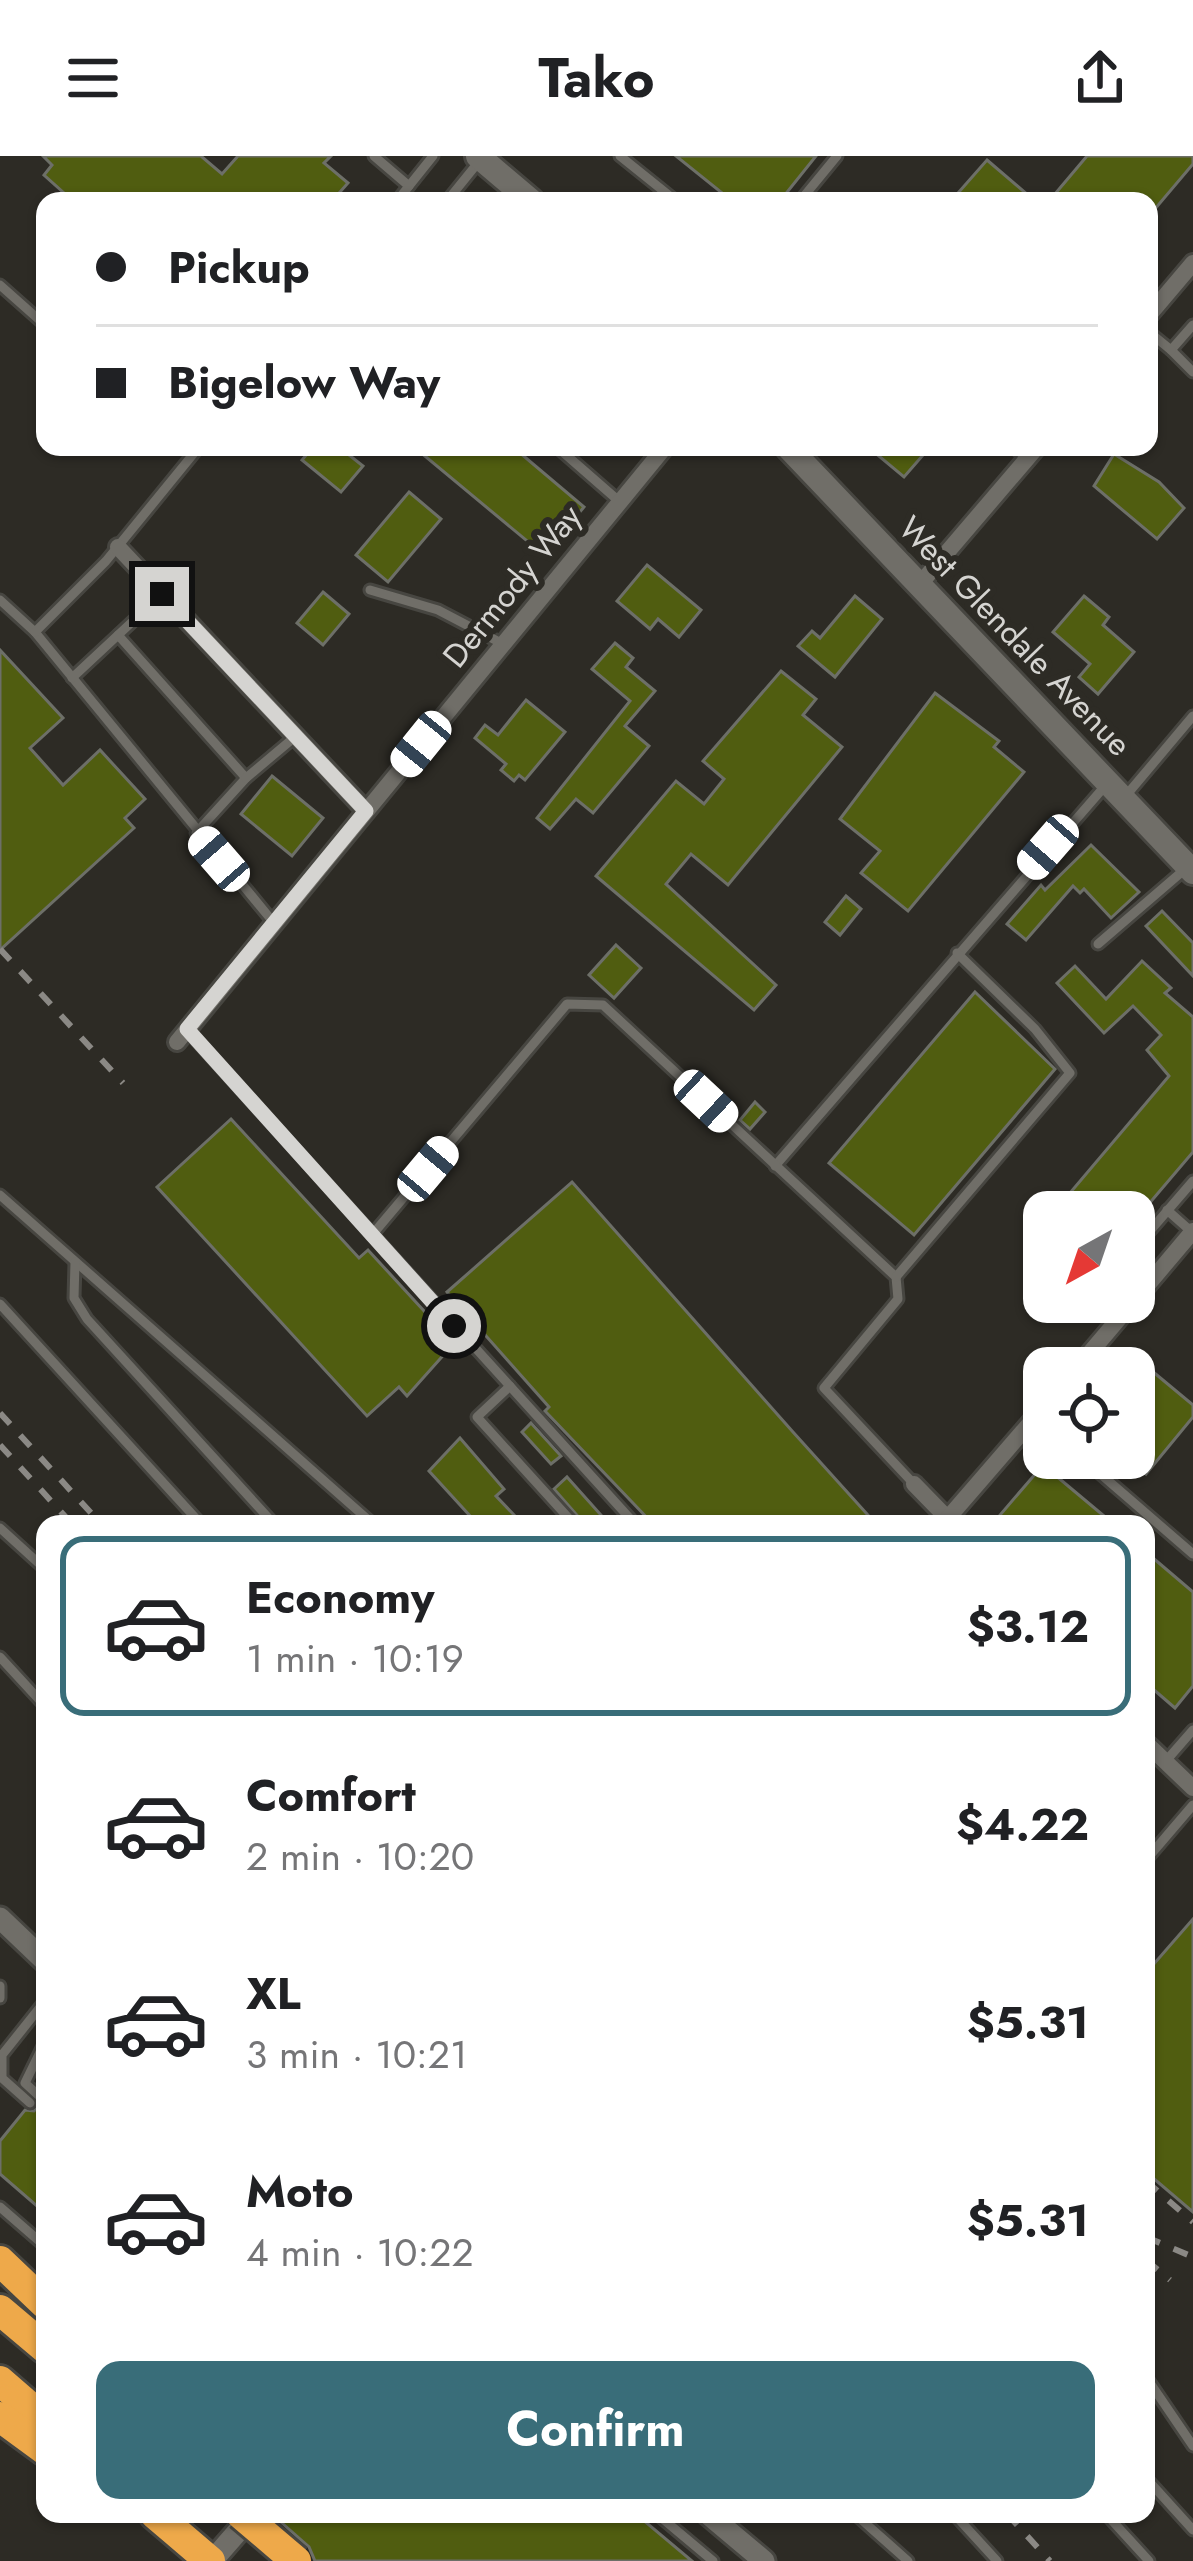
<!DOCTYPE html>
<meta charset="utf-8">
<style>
body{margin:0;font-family:Jost,sans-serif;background:#f6f6f6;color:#202124;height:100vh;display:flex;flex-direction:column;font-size:45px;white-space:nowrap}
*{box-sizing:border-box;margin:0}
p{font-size:39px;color:#757577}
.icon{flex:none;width:66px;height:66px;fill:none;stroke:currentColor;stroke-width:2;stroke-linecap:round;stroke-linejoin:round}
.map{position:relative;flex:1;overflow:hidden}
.panel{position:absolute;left:36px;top:1359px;width:1119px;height:1008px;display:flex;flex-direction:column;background:#fff;border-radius:24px;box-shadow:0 3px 9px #0004}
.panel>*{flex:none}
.top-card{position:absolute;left:36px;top:36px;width:1122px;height:264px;border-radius:24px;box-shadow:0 3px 9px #0004;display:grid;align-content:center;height:264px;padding:0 60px;background:#fff}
.needle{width:78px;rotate:220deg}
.buttons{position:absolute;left:1023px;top:1035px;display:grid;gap:24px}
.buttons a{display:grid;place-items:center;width:132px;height:132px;border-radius:24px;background:#fff;box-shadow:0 3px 9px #0004;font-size:60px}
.end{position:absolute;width:54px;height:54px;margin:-27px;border:15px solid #d5d4d1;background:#111;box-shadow:0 0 0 6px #111}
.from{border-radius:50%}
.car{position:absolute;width:36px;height:72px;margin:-36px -18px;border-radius:15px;box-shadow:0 0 9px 3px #0007;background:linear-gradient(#fff 24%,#345 0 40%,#fff 0 76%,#345 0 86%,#fff 0)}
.top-card b{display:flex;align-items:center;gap:42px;height:114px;font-size:45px}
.top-card b+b{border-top:3px solid #e0e0e0}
.top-card i{width:30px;height:30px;background:#202124}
ul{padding:21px 0 0;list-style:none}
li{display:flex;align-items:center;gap:36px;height:180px;margin:0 24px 18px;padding:0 36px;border:6px solid transparent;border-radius:24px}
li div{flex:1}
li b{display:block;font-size:45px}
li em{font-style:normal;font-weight:700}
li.current{border-color:#396d79}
li>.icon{width:108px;height:108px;stroke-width:1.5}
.cta{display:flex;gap:24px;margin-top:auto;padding:24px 60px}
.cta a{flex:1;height:138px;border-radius:24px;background:#396d79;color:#fff;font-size:48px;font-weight:700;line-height:138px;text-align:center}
header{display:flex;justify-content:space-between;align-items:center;height:156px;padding:0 60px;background:#fff;font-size:54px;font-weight:700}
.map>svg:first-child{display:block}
.building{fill:#505d10;stroke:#6d6f68;stroke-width:3}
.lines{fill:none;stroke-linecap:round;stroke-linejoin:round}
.service-casing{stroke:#474641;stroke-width:15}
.minor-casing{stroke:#474641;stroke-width:22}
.tertiary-casing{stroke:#474641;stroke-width:27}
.secondary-casing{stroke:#474641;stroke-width:30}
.motorway-casing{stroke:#474641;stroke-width:36}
.service{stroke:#706e68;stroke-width:9}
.minor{stroke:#706e68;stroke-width:16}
.tertiary{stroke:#706e68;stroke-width:21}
.secondary{stroke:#706e68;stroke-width:24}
.motorway{stroke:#eea94a;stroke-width:30}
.rail{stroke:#8b8985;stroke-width:6;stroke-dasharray:15 15;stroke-linecap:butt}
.motorway-bridge-casing{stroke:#474641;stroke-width:36;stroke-linecap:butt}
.motorway-bridge{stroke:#eea94a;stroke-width:30}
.route{stroke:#d5d4d1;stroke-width:15}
.labels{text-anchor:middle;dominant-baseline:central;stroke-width:12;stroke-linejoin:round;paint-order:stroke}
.street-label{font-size:33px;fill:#d5d4d1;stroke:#2d2b25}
</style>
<header><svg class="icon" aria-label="menu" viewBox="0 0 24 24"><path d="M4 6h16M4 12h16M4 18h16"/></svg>Tako<svg class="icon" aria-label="share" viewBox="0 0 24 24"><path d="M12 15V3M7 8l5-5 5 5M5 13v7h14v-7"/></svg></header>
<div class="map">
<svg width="1193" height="2405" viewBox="0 0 1193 2405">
<rect width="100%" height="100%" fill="#2d2b25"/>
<g class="building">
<path d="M43 0H201L222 18 238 0H331L324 7 348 27 332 45H73L44 19 52 9Z"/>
<path d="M676 0H816L780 45H732Z"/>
<path d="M1087 0H1193V8L1149 60V45H1049Z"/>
<path d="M987 4 1035 45H951Z"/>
<path d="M313 291H339L363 310 341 336 302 304Z"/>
<path d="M414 291H513L584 351 544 399Z"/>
<path d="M868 291H930L904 321Z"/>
<path d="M1114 298 1159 326 1184 352 1157 383 1094 330Z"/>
<path d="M409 336 441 363 388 426 356 399Z"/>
<path d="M647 409 701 454 679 481 658 463 650 473 617 445Z"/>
<path d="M323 436 349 458 323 489 297 467Z"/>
<path d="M855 440 882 463 835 521 798 490 812 475 820 482Z"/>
<path d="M1084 440 1109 461 1103 469 1134 496 1098 538 1079 521 1090 508 1053 476Z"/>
<path d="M615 487 633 502 626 511 655 535 625 570 649 590 593 657 576 643 550 673 537 662 630 545 592 513Z"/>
<path d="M0 494 63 562 30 592 63 629 100 594 145 643 125 662 134 672 0 794Z"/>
<path d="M781 515 816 543 803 559 842 591 728 729 691 698 666 728 776 829 754 854 596 720 676 625 704 648 724 623 703 605Z"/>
<path d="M935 537 999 585 994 591 1024 616 908 755 861 717 880 695 840 663Z"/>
<path d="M526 544 565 576 525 624 519 619 514 625 501 614 506 608 475 582 485 569 498 579Z"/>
<path d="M272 620 323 662 292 700 241 658Z"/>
<path d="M1091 689 1139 736 1111 762 1084 733 1080 737 1073 730 1026 784 1007 768 1041 729 1045 734Z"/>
<path d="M846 740 861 753 840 779 825 766Z"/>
<path d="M1162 755 1193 787V820L1146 770Z"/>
<path d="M616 789 641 812 614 842 589 819Z"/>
<path d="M1142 805 1171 832 1165 837 1193 861V996L1142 1056H1078L1064 1044 1169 920 1147 894 1161 879 1133 850 1104 877 1057 827 1075 810 1106 843Z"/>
<path d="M975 836 1055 913 914 1079 829 1007Z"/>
<path d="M755 946 765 956 750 973 740 964Z"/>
<path d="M231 963 359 1102 368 1094 436 1168 429 1173 448 1194 407 1240 399 1231 367 1260 157 1031Z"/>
<path d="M572 1026 793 1276 876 1368H653L545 1255 549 1251 447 1136Z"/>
<path d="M1134 1200 1193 1249V1261L1146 1318 1134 1307Z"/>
<path d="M531 1267 561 1300 551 1308 522 1276Z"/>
<path d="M460 1282 504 1333 496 1340 515 1360 507 1368 472 1362 429 1315Z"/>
<path d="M1043 1309 1104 1360 1097 1368H1010L1000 1359Z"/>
<path d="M567 1321 609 1368 582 1365 554 1333Z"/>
<path d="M1146 1396 1193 1436V1530L1175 1552 1146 1527Z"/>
<path d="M1193 1763V2056L1146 2016V1817Z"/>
<path d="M45 1944V2057L0 2018V1985L25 1954 34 1955Z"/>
<path d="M290 2358H636L692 2405H315L309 2391 282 2367Z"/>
</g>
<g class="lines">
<defs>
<g id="service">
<path d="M374 0 409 30"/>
<path d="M620 0 676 45"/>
<path d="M397 45 433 0"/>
<path d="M447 45 481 3"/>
<path d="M800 45 837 0"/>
<path d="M0 129 45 169"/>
<path d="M1193 169 1171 194 1193 216"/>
<path d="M1149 176 1171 194"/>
<path d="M557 291 620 346"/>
<path d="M1013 291 1027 302"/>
<path d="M370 434 438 454 503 488"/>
<path d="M0 444 35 476 274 767"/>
<path d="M35 476 106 405 199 291"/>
<path d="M118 479 246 622 196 677"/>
<path d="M72 522 162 438"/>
<path d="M246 622 296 580"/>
<path d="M1124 642 1193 560"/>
<path d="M1098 788 1184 714"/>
<path d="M187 874 635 1368"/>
<path d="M775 1010 1105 630"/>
<path d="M0 1039 373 1368"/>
<path d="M1167 1054 1192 1076"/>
<path d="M1149 1076 1193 1025"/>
<path d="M372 1079 567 848 603 849 896 1121 898 1143 824 1232 914 1328"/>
<path d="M75 1106 74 1142 87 1163 274 1368"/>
<path d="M896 1121 1070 917 1035 873 957 797"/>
<path d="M0 1148 201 1368"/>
<path d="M510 1230 477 1261 574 1368"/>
<path d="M1082 1302 1193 1398"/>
<path d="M0 1372 45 1413"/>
<path d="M0 1501 45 1550"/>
<path d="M1165 1606 1193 1574"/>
<path d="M1146 1704 1193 1649"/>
<path d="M0 1830V1842"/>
<path d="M38 1939 25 1927 45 1886"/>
<path d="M30 1947 2 1922V1899L45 1845"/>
<path d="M0 2051 45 2090"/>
<path d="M1146 2221 1193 2290"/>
<path d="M1146 2322 1193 2374"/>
<path d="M657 2358 713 2405"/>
<path d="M855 2358 908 2405"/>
<path d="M954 2358 997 2405"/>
<path d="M1106 2358 1149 2405"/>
</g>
<g id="minor">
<path d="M1149 159 1193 107"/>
<path d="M118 391 366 655"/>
<path d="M920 428 1037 291"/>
<path d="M177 886 665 291"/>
<path d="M1134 1145 1193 1075"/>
<path d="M1077 1212 1133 1146"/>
<path d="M914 1328 953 1368"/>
<path d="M948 1362 1044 1251"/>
<path d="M1146 1587 1193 1632"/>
</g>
<g id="tertiary">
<path d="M0 1762 45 1805"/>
<path d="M708 2358 764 2405"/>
<path d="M212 2405 253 2358"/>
</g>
<g id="secondary">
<path d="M478 0 531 45"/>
<path d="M788 291 1193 716"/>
</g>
<g id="motorway">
<path d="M0 2105 45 2148"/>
<path d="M0 2154 45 2192"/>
<path d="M0 2225 45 2264"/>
<path d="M0 2261 45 2294"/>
<path d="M155 2358 210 2405"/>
</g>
</defs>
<use href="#service" class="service-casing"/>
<use href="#minor" class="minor-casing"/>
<use href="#tertiary" class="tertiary-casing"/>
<use href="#secondary" class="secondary-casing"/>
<use href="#motorway" class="motorway-casing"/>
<use href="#service" class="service"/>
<use href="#minor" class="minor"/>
<use href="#tertiary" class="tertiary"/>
<use href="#secondary" class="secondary"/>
<use href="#motorway" class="motorway"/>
<g class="rail">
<path d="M0 793 123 927"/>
<path d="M0 1257 101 1368"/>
<path d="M0 1289 72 1368"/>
<path d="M1146 2025 1193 2066"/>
<path d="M1146 2081 1193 2101"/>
<path d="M1146 2104 1170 2124"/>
<path d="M1007 2358 1050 2405"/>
</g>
<defs>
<path id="motorway-bridge" d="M241 2358 296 2405"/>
</defs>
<use href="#motorway-bridge" class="motorway-bridge-casing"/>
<use href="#motorway-bridge" class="motorway-bridge"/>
</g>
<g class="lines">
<path class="route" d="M162 438 366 655 187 873 454 1170"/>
</g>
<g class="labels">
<g class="street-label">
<text transform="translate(512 430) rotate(-51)">Dermody Way</text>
<text transform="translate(1015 480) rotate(46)">West Glendale Avenue</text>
</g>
</g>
</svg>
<div class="buttons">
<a><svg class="needle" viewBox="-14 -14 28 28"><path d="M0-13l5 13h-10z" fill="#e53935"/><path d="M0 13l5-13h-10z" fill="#757577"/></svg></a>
<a><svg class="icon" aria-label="locate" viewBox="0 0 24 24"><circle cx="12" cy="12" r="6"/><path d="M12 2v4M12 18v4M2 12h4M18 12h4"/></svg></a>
</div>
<i class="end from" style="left:454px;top:1170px"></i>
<i class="end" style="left:162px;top:438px"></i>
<i class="car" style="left:421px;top:588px;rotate:219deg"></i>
<i class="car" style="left:1048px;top:691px;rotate:221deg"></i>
<i class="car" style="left:219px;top:703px;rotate:319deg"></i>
<i class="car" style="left:706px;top:945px;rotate:133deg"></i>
<i class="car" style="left:428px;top:1013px;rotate:40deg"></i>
<div class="top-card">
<b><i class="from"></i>Pickup</b>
<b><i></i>Bigelow Way</b>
</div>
<section class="panel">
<ul>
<li class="current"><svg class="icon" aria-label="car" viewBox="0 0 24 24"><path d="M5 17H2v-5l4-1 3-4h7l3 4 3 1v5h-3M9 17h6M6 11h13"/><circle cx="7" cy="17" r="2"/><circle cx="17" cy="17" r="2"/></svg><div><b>Economy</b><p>1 min · 10:19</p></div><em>$3.12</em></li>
<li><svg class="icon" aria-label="car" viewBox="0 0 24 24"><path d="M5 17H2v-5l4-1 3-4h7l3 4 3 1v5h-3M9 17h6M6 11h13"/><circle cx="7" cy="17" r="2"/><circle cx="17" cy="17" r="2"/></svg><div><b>Comfort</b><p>2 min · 10:20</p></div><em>$4.22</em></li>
<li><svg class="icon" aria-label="car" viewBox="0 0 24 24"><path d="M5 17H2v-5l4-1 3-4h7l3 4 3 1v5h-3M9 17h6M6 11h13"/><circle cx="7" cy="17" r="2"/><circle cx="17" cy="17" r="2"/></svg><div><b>XL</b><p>3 min · 10:21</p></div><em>$5.31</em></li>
<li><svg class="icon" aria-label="car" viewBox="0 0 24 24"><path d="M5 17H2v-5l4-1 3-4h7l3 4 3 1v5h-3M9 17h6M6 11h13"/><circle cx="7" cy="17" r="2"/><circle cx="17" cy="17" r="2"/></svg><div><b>Moto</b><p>4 min · 10:22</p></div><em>$5.31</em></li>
</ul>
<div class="cta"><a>Confirm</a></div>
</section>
</div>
